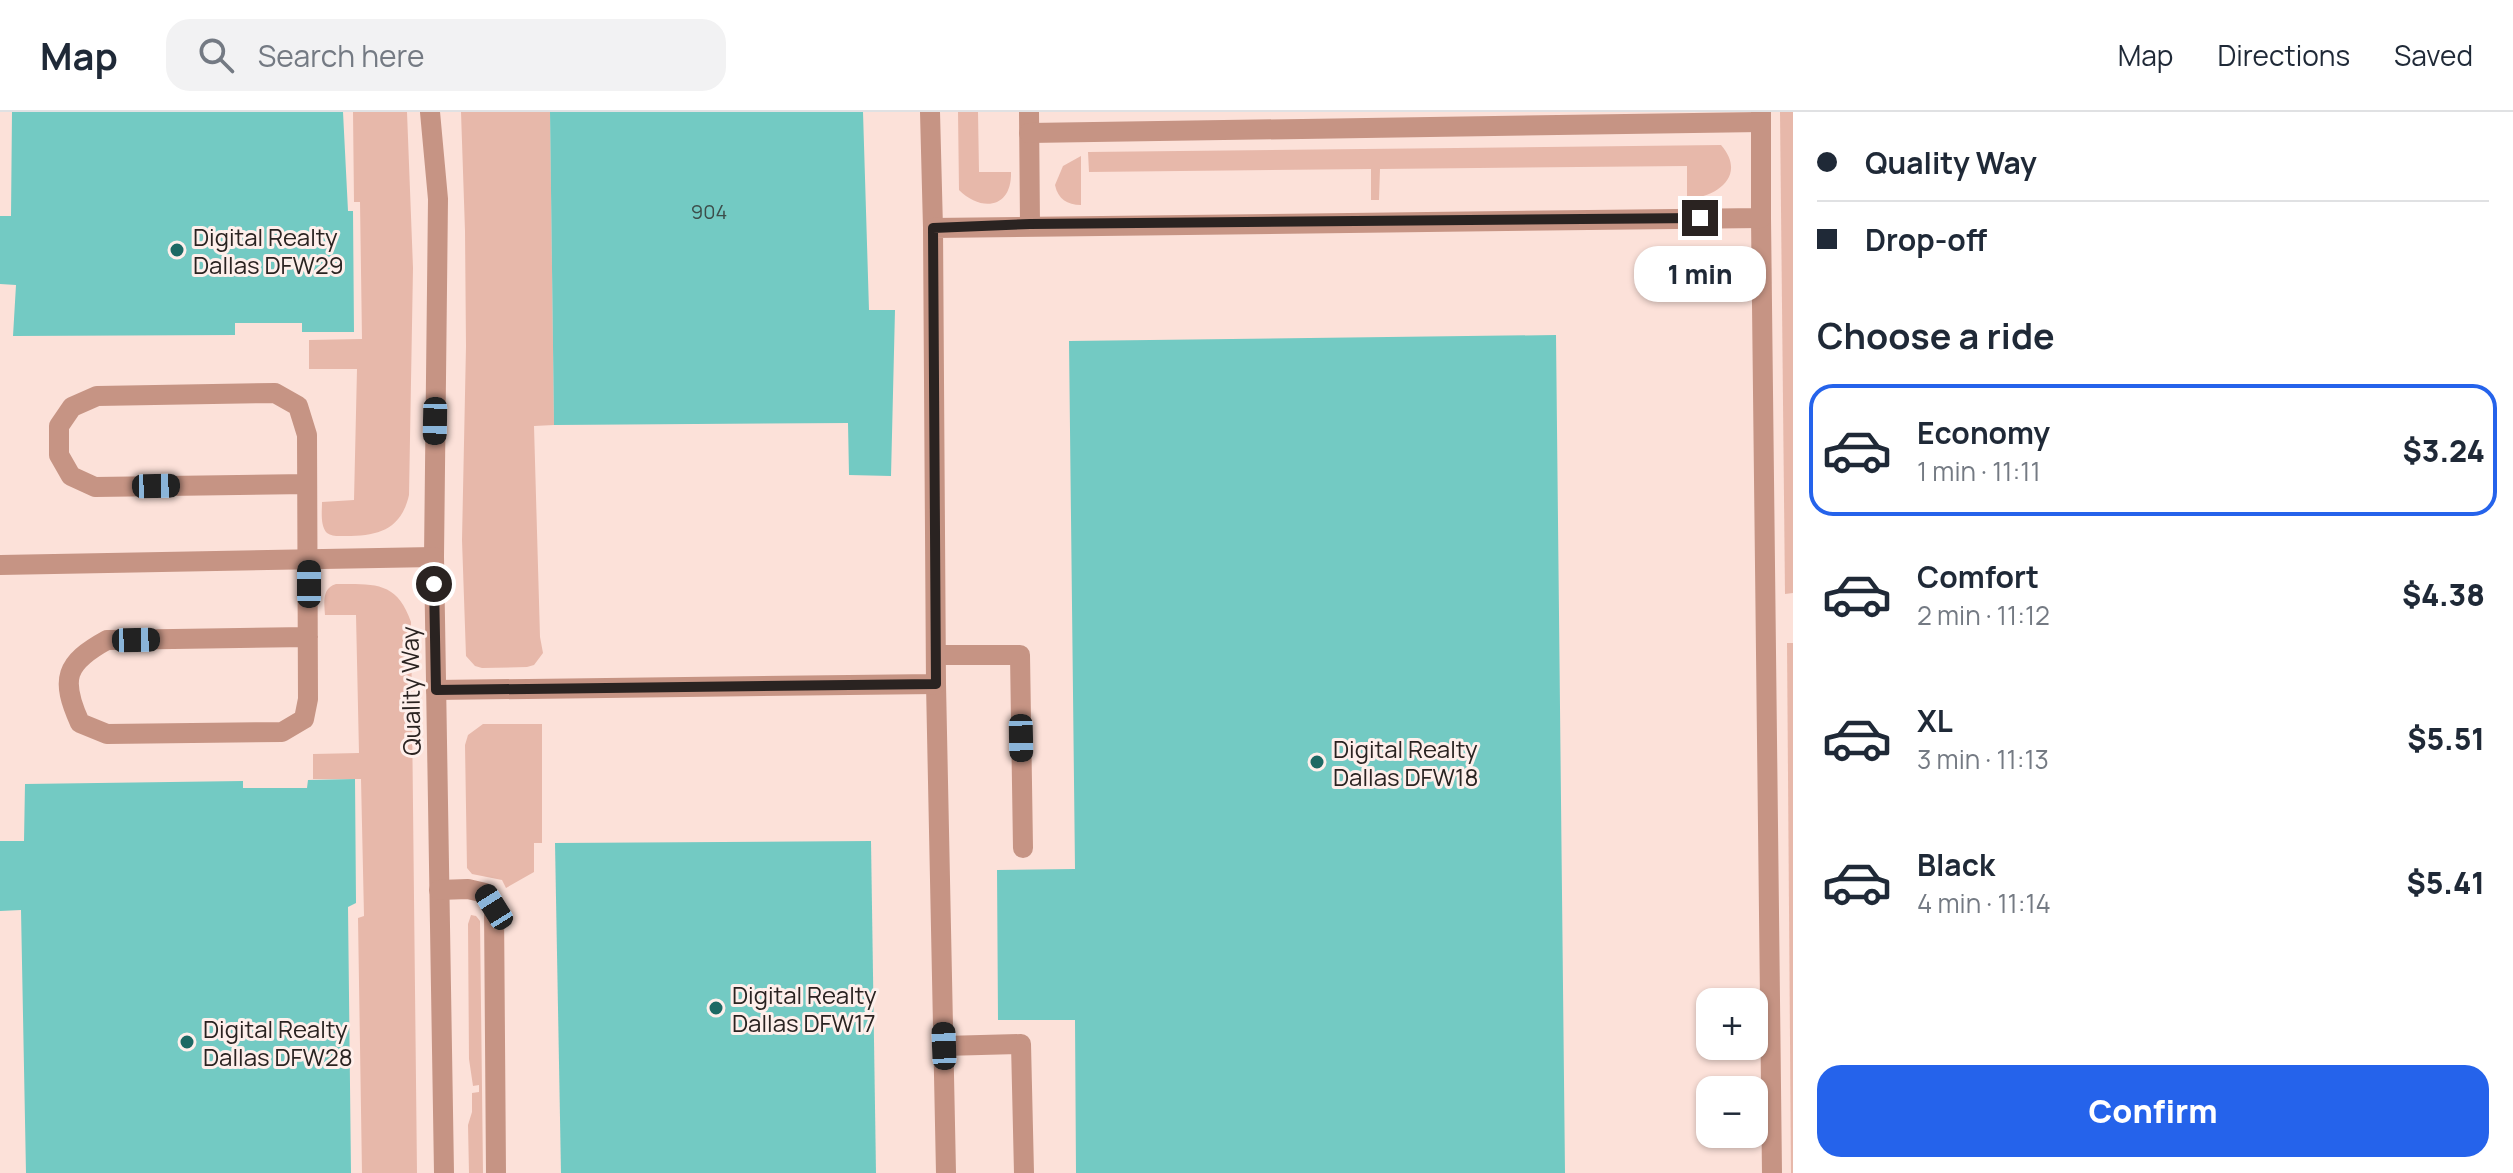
<!DOCTYPE html>
<meta charset="utf-8">
<style>
body{margin:0;font-family:Manrope,sans-serif;background:#f2f2f3;color:#1f2937;height:100vh;display:flex;flex-direction:column;font-size:30px;white-space:nowrap}
*{box-sizing:border-box;margin:0}
p{font-size:26px;color:#747a83}
.icon{flex:none;width:44px;height:44px;fill:none;stroke:currentColor;stroke-width:2;stroke-linecap:round;stroke-linejoin:round}
.map{position:relative;flex:1;overflow:hidden}
.side{display:flex;flex-direction:column;background:#fff;width:720px}
.side>*{flex:none}
.guide{display:grid;align-content:center;height:176px;padding:0 24px;background:#fff}
.buttons{position:absolute;left:1696px;top:876px;display:grid;gap:16px}
.buttons a{display:grid;place-items:center;width:72px;height:72px;border-radius:16px;background:#fff;box-shadow:0 2px 6px #0004;font-size:40px}
.end{position:absolute;width:36px;height:36px;margin:-18px;border:10px solid #2a2321;background:#fff;box-shadow:0 0 0 4px #fff}
.from{border-radius:50%}
.bubble{position:absolute;height:56px;border-radius:24px;background:#fff;box-shadow:0 2px 6px #0004;font-size:26px;font-weight:800;line-height:56px;text-align:center}
.car{position:absolute;width:24px;height:48px;margin:-24px -12px;border-radius:10px;box-shadow:0 0 6px 2px #0007;background:linear-gradient(#222 24%,#8ab4d8 0 40%,#222 0 76%,#8ab4d8 0 86%,#222 0)}
.guide b{display:flex;align-items:center;gap:28px;height:76px;font-size:30px}
.guide b+b{border-top:2px solid #e0e1e3}
.guide i{width:20px;height:20px;background:#1f2937}
ul{padding:0;list-style:none}
li{display:flex;align-items:center;gap:24px;height:132px;margin:0 16px 12px;padding:0 8px;border:4px solid transparent;border-radius:24px}
li div{flex:1}
li b{display:block;font-size:30px}
li em{font-style:normal;font-weight:800}
li.active{border-color:#2563eb}
li>.icon{width:72px;height:72px;stroke-width:1.5}
h2{padding:0 24px;font-size:36px;line-height:96px}
.primary-button{display:flex;gap:16px;margin-top:auto;padding:16px 24px}
.primary-button a{flex:1;height:92px;border-radius:24px;background:#2563eb;color:#fff;font-size:32px;font-weight:800;line-height:92px;text-align:center}
header{display:flex;align-items:center;gap:48px;box-sizing:border-box;height:112px;padding:0 40px;background:#fff;border-bottom:2px solid #e0e1e3}
header strong{font-size:38px}
nav{display:flex;gap:44px;margin-inline-start:auto;font-size:28px}
.search{width:560px;height:72px;background:#f2f2f3;display:flex;align-items:center;gap:20px;box-sizing:border-box;padding:0 28px;border-radius:24px;color:#747a83;font-size:30px}
main{display:flex;flex:1;min-height:0}
.map>svg:first-child{display:block}
.built{fill:#fce1d9;fill-rule:evenodd}
.green{fill:#e7b8aa}
.building{fill:#73cac3}
.lines{fill:none;stroke-linecap:round;stroke-linejoin:round}
.minor{stroke:#c69484;stroke-width:20}
.route{stroke:#2a2321;stroke-width:10}
.poi-dot{fill:#1d6964;stroke:#feefeb;stroke-width:3}
.labels{text-anchor:middle;dominant-baseline:central;stroke-width:6;stroke-linejoin:round;paint-order:stroke}
.number-label{font-size:20px;fill:#3c4d4a}
.poi-label{font-size:24px;fill:#2a2321;stroke:#feefeb;text-anchor:start}
.street-label{font-size:24px;fill:#2a2321;stroke:#feefeb}
</style>
<header>
<strong>Map</strong>
<div class="search"><svg class="icon" aria-label="search" viewBox="0 0 24 24"><circle cx="10" cy="10" r="6"/><path d="M15 15l6 6"/></svg>Search here</div>
<nav><a>Map</a><a>Directions</a><a>Saved</a></nav>
</header>
<main>
<div class="map">
<svg width="1793" height="1061" viewBox="0 0 1793 1061">
<rect width="100%" height="100%" fill="#feefeb"/>
<path class="built" d="M0 0H1793V1061H0ZM1710 890H1754V934H1710ZM1710 978H1754V1022H1710Z"/>
<g class="green">
<path d="M353 0H407L413 156 409 383C401 418 378 424 346 424 340 424 332 425 327 421 320 414 322 399 322 390L354 388 357 257H309V228L362 227 360 90H354Z"/>
<path d="M461 0H550L554 313 534 314 540 525 543 541 534 553 527 555 482 556 475 554 466 544 462 428 466 234 465 119Z"/>
<path d="M958 0H978L979 60H1011C1012 97 981 100 959 78Z"/>
<path d="M1780 0H1793V481L1785 482Z"/>
<path d="M1721 33C1747 63 1718 85 1687 87V54L1380 57 1379 88H1371V57L1089 60 1088 40Z"/>
<path d="M1081 44V93C1067 93 1058 87 1055 73L1063 54Z"/>
<path d="M336 472C374 472 397 469 411 510L417 1061H362L358 806 364 804 361 667H313V642L359 641 356 503H325C324 490 322 476 336 472Z"/>
<path d="M1787 531H1793V1061H1791Z"/>
<path d="M483 612H542V731H534V760L506 776 502 768 472 762 467 756 465 633 468 623Z"/>
<path d="M471 803 476 804 480 809 483 1061H469L468 1013 472 1000V981L479 980V973L473 974 469 947 468 812Z"/>
</g>
<g class="building">
<path d="M12 0H343L348 99H353L354 220H302V211H235V223L13 224 16 173 0 172V104H11Z"/>
<path d="M550 0H863L869 198H895L891 364 849 363 848 311 554 313Z"/>
<path d="M1556 223 1565 1061H1076L1075 908H998L997 758 1075 757 1069 229Z"/>
<path d="M355 667 356 791 348 795 351 1061H26L21 798 0 799V729H24L25 672 243 669V676H307L308 668Z"/>
<path d="M871 729 876 1061H561L555 731Z"/>
</g>
<g class="lines">
<g class="minor">
<path d="M430 0 438 87 434 445 444 1061"/>
<path d="M930 0 933 116"/>
<path d="M1029 0 1030 112"/>
<path d="M1029 21 1761 10"/>
<path d="M1761 106 1772 1061"/>
<path d="M307 372 95 375 71 364 59 343V314L72 295 97 284 275 281 298 294 307 323 308 587 304 607 282 620 107 622 80 611C60 567 65 551 107 528L308 525"/>
<path d="M0 453 434 445"/>
<path d="M936 543H1020L1023 736"/>
<path d="M936 572 946 1061"/>
<path d="M436 578 936 572 933 116 1761 106V0"/>
<path d="M439 778 468 777 485 781 494 795 496 1061"/>
<path d="M944 934 1021 932 1024 1061"/>
</g>
</g>
<g class="lines">
<path class="route" d="M434 472 436 578 936 572 933 116 1030 112 1700 106"/>
</g>
<g class="poi-dot">
<circle cx="177" cy="138" r="8"/>
<circle cx="1317" cy="650" r="8"/>
<circle cx="716" cy="896" r="8"/>
<circle cx="187" cy="930" r="8"/>
</g>
<g class="labels">
<g class="number-label">
<text x="709" y="99">904</text>
</g>
<g class="poi-label">
<text x="193" y="124">Digital Realty<tspan x="193" dy="28">Dallas DFW29</tspan></text>
<text x="1333" y="636">Digital Realty<tspan x="1333" dy="28">Dallas DFW18</tspan></text>
<text x="732" y="882">Digital Realty<tspan x="732" dy="28">Dallas DFW17</tspan></text>
<text x="203" y="916">Digital Realty<tspan x="203" dy="28">Dallas DFW28</tspan></text>
</g>
<g class="street-label">
<text transform="translate(410 579) rotate(-91)">Quality Way</text>
</g>
</g>
</svg>
<div class="buttons">
<a>+</a>
<a>−</a>
</div>
<i class="end from" style="left:434px;top:472px"></i>
<i class="end" style="left:1700px;top:106px"></i>
<div class="bubble" style="left:1634px;top:134px;width:132px">1 min</div>
<i class="car" style="left:435px;top:309px;rotate:181deg"></i>
<i class="car" style="left:156px;top:374px;rotate:89deg"></i>
<i class="car" style="left:309px;top:472px;rotate:0deg"></i>
<i class="car" style="left:136px;top:528px;rotate:89deg"></i>
<i class="car" style="left:1021px;top:626px;rotate:179deg"></i>
<i class="car" style="left:494px;top:795px;rotate:328deg"></i>
<i class="car" style="left:944px;top:934px;rotate:358deg"></i>
</div>
<section class="side">
<div class="guide">
<b><i class="from"></i>Quality Way</b>
<b><i></i>Drop-off</b>
</div>
<h2>Choose a ride</h2>
<ul>
<li class="active"><svg class="icon" aria-label="car" viewBox="0 0 24 24"><path d="M5 17H2v-5l4-1 3-4h7l3 4 3 1v5h-3M9 17h6M6 11h13"/><circle cx="7" cy="17" r="2"/><circle cx="17" cy="17" r="2"/></svg><div><b>Economy</b><p>1 min · 11:11</p></div><em>$3.24</em></li>
<li><svg class="icon" aria-label="car" viewBox="0 0 24 24"><path d="M5 17H2v-5l4-1 3-4h7l3 4 3 1v5h-3M9 17h6M6 11h13"/><circle cx="7" cy="17" r="2"/><circle cx="17" cy="17" r="2"/></svg><div><b>Comfort</b><p>2 min · 11:12</p></div><em>$4.38</em></li>
<li><svg class="icon" aria-label="car" viewBox="0 0 24 24"><path d="M5 17H2v-5l4-1 3-4h7l3 4 3 1v5h-3M9 17h6M6 11h13"/><circle cx="7" cy="17" r="2"/><circle cx="17" cy="17" r="2"/></svg><div><b>XL</b><p>3 min · 11:13</p></div><em>$5.51</em></li>
<li><svg class="icon" aria-label="car" viewBox="0 0 24 24"><path d="M5 17H2v-5l4-1 3-4h7l3 4 3 1v5h-3M9 17h6M6 11h13"/><circle cx="7" cy="17" r="2"/><circle cx="17" cy="17" r="2"/></svg><div><b>Black</b><p>4 min · 11:14</p></div><em>$5.41</em></li>
</ul>
<div class="primary-button"><a>Confirm</a></div>
</section>
</main>
